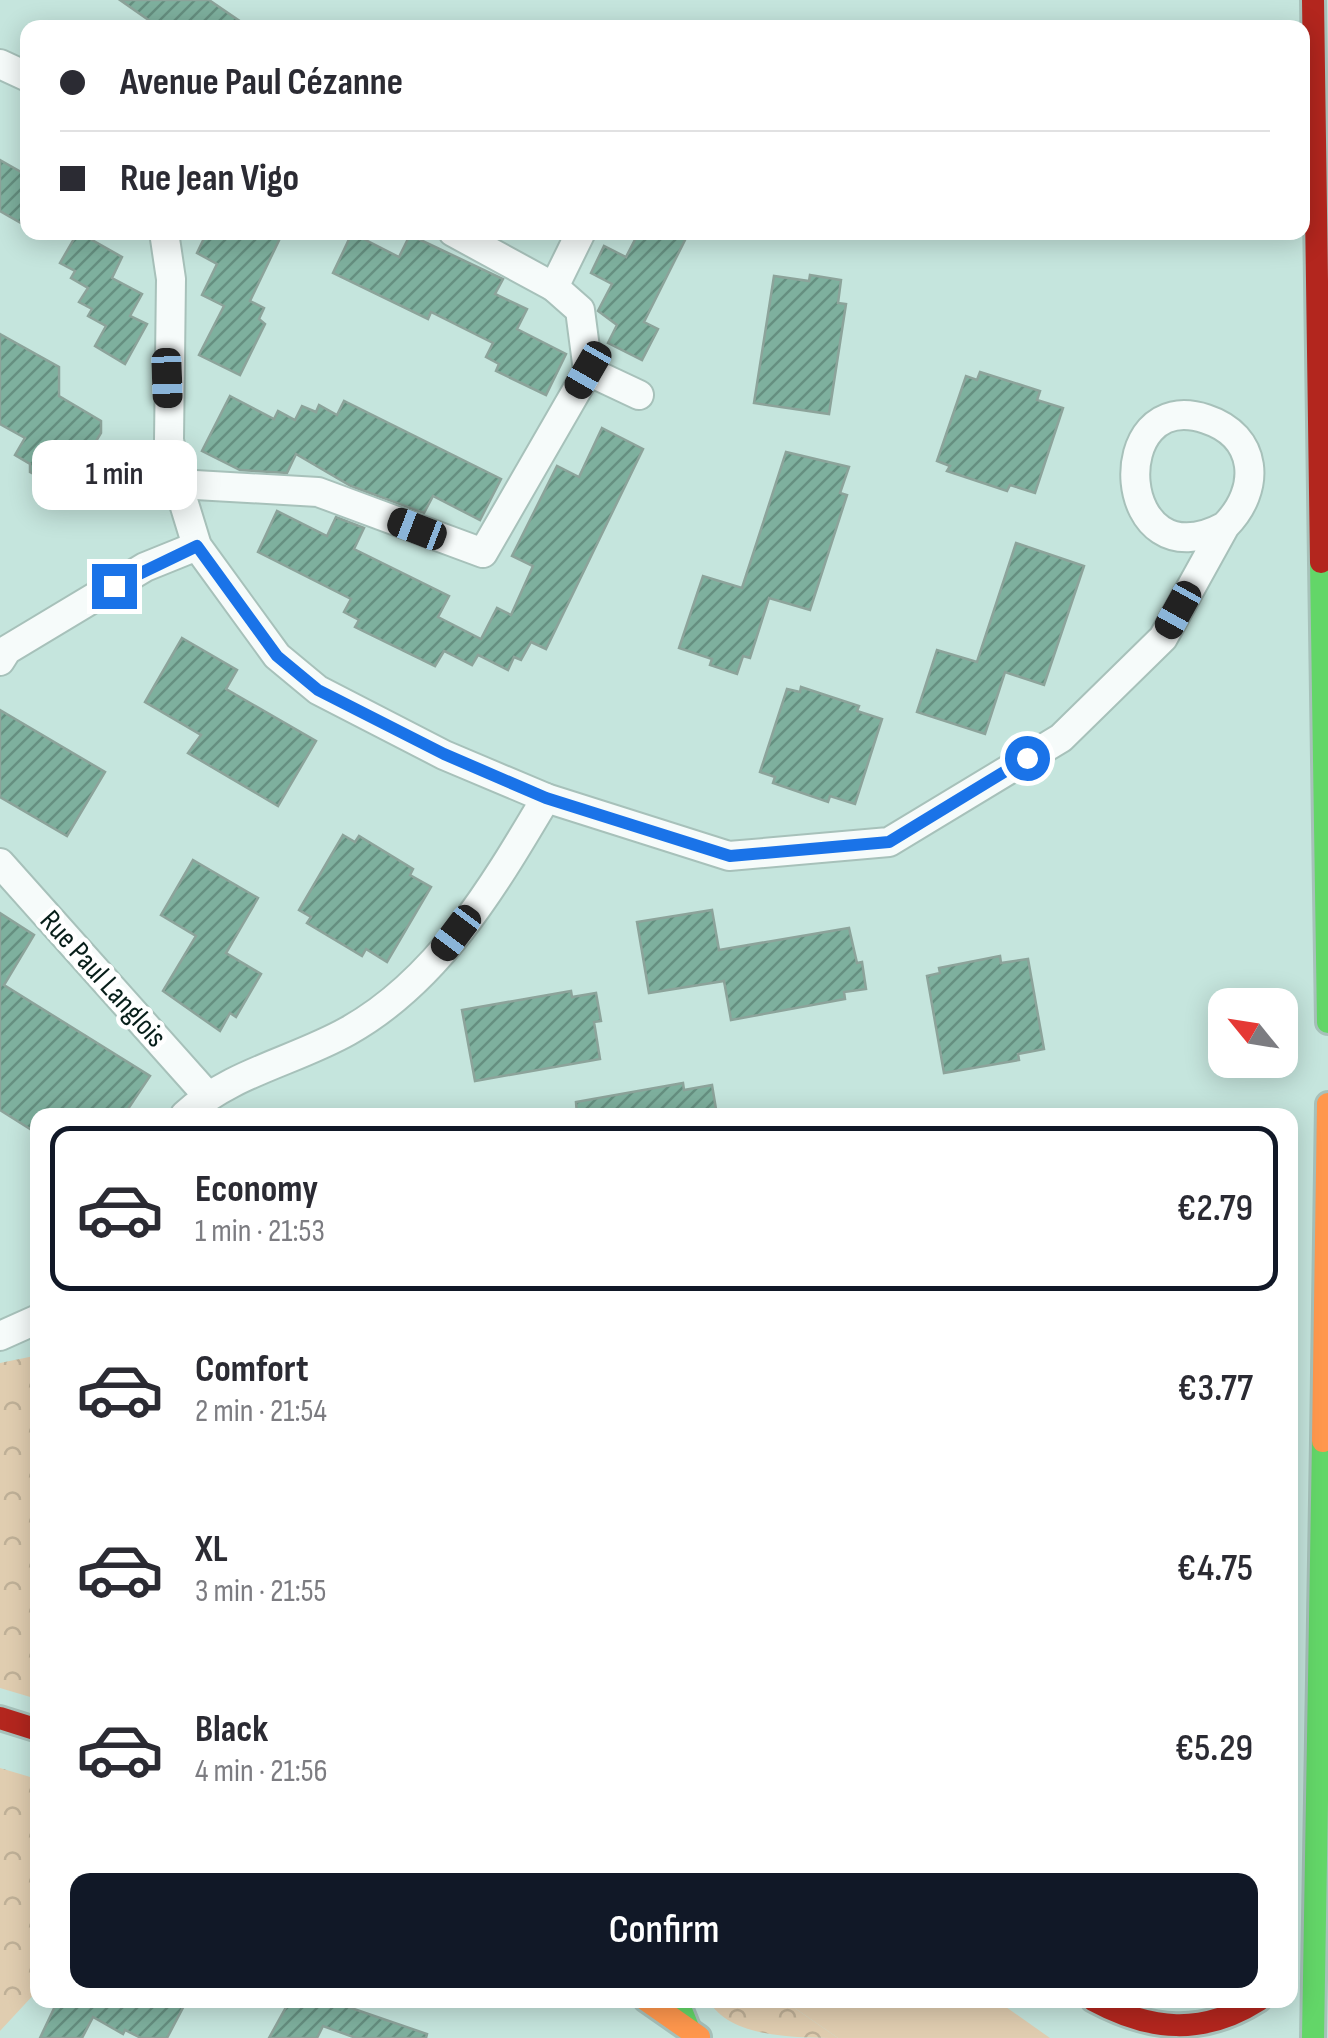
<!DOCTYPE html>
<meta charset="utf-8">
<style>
body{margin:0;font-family:"Sofia Sans Condensed",sans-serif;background:#f2f2f3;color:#2b2b33;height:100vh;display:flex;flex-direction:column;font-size:38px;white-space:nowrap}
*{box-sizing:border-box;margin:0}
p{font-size:32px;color:#7c7c81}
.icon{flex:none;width:55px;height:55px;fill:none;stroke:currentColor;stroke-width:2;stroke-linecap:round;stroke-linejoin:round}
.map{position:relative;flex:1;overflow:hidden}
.sheet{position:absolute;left:30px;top:1108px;width:1268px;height:900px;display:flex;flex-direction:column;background:#fff;border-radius:20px;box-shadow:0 5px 25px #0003}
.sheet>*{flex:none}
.top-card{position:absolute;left:20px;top:20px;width:1290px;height:220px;border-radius:20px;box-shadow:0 5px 25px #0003;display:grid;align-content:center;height:220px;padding:0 40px;background:#fff}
.needle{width:65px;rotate:300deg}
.buttons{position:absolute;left:1208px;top:988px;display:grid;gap:20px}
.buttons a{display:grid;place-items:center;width:90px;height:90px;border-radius:20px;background:#fff;box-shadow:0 5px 25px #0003;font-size:50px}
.end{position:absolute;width:45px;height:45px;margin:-22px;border:12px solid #1a73e8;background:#fff;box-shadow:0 0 0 5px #fff}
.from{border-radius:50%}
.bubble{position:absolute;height:70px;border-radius:20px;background:#fff;box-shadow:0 5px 25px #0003;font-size:32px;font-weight:600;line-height:70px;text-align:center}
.car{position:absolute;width:30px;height:60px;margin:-30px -15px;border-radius:12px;box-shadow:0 0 8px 2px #0007;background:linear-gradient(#222 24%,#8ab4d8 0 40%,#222 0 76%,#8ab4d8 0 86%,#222 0)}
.top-card b{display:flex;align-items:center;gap:35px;height:95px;font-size:38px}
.top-card b+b{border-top:2px solid #e1e1e2}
.top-card i{width:25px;height:25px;background:#2b2b33}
ul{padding:18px 0 0;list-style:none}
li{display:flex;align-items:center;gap:30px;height:165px;margin:0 20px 15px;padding:0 20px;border:5px solid transparent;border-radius:20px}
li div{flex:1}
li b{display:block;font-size:38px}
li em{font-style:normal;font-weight:600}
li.on{border-color:#111827}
li>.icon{width:90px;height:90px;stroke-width:1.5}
.primary-button{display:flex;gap:20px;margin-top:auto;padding:20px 40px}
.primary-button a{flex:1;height:115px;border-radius:20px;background:#111827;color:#fff;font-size:40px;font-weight:600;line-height:115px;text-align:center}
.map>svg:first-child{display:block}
.grass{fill:#e0cdb0}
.forest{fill:url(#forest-crowns)}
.building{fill:url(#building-hatch);stroke:#8ca39a;stroke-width:2.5}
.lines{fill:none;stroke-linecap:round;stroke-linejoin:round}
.street-casing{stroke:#a7c1ba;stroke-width:32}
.fast-casing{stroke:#a7c1ba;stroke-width:28}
.slow-casing{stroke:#a7c1ba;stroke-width:28}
.jam-casing{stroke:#a7c1ba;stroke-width:28}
.street{stroke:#f6fbfa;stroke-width:28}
.fast{stroke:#63d668;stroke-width:22}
.slow{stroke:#ff974d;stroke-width:22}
.jam{stroke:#b3261e;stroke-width:22}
.route{stroke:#1a73e8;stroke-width:12}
.labels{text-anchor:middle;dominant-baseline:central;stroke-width:9;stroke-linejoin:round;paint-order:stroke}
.street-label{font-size:30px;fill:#071e19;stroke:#fff}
</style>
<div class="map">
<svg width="1328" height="2038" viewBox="0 0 1328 2038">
<defs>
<pattern id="forest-crowns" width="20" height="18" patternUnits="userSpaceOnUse" patternTransform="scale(2.5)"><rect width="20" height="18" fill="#e0cdb0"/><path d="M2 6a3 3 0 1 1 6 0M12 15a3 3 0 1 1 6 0" fill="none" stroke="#bfb097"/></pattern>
<pattern id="building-hatch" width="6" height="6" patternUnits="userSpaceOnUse" patternTransform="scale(2.5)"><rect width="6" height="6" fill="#7eb09e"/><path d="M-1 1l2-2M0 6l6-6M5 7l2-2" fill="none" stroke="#658f80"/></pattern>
</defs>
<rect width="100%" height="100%" fill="#c5e5dd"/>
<path class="grass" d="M783 2000H996L1050 2038H838Z"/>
<g class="forest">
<path d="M34 1356 38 1357 37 1699 0 1688V1363Z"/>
<path d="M0 1768 37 1779 38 1990 0 2031Z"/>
<path d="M708 2000H783L838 2038C795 2038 730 2038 708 2000Z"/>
</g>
<g class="building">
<path d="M120 0H209L250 28H160Z"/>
<path d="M0 160 28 176V227L0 211Z"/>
<path d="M78 232 122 257 112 278 142 294 130 316 147 324 125 364 95 346 106 326 88 316 92 309 79 302 88 288 71 278 75 271 60 263Z"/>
<path d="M207 232H283L250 301 264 308 259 319 265 324 240 375 199 355 224 306 202 295 217 264 197 253Z"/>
<path d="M639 232H669L685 240 644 322 658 329 642 360 608 343 617 325 598 311 612 284 591 273 604 246 626 257Z"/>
<path d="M352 233 399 257 410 235 503 279 495 294 527 309 517 329 566 354 546 395 496 371 499 364 486 357 493 343 431 312 428 319 333 273Z"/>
<path d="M810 275 841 280 838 303 846 304 829 414 754 403 774 276 809 281Z"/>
<path d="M0 334 59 367V396L101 421V433L80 468 82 473 75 487 65 491 30 472V464L15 455 25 438 0 424Z"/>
<path d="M980 372 1040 391 1037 400 1063 408 1035 493 1010 485 1007 491 947 471 950 466 937 461 966 376 977 380Z"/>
<path d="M230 396 274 419 278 411 295 420 302 406 316 412 319 405 337 415 344 401 501 479 480 520 433 496 424 513 351 486 296 454 287 473 240 470 202 451Z"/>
<path d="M602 428 643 449 546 649 531 642 521 660 514 657 508 670 478 655 472 665 444 651 435 666 355 627 359 620 344 612 351 599 258 552 277 511 327 536 336 517 364 528 354 549 449 596 438 617 481 639 497 608 511 615 533 566 512 556 557 466 579 477Z"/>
<path d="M786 452 849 467 840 493 847 495 810 610 769 598 750 658 743 656 737 674 710 665 712 659 679 648 703 576 742 588Z"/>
<path d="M1016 543 1084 566 1044 685 1005 672 985 734 917 712 937 650 977 662Z"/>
<path d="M182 638 237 670 226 689 316 741 278 806 188 753 201 735 145 702Z"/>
<path d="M801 687 859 706 857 711 882 719 855 804 830 796 828 802 773 783 775 777 760 772 787 689 800 692Z"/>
<path d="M0 710 105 772 67 836 0 797Z"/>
<path d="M343 835 355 842 359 836 413 869 410 875 431 887 387 962 366 949 362 956 307 923 311 917 299 910Z"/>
<path d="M193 860 258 898 226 953 261 974 236 1017 230 1013 220 1031 163 991 196 936 161 915Z"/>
<path d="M712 910 719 950 849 928 857 963 862 962 866 989 844 992 845 999 731 1020 724 981 649 993 637 922Z"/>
<path d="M0 913 34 935 4 985 150 1076 124 1115H38V1134L0 1110Z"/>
<path d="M1000 956 1001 963 1028 959 1044 1049 1018 1054 1019 1060 944 1073 927 976 940 973 939 968Z"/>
<path d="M571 991 572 997 596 993 601 1021 594 1022 600 1059 475 1081 462 1010Z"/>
<path d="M683 1083 684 1090 712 1085 717 1115H577L576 1102Z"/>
<path d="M58 2000H187L167 2038H141L125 2030 123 2034 93 2017 82 2038H40Z"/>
<path d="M290 2000H328L427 2034 426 2038H356L323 2026 317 2038H269Z"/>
</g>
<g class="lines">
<defs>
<g id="street">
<path d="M0 64 28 77"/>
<path d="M164 232 171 279 169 440 178 484 197 546 277 656 318 690 444 755 546 798 729 856 889 842 1061 738 1163 638 1225 526C1262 489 1258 436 1206 419 1104 385 1114 586 1225 526"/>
<path d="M453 232 554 287 581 232"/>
<path d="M554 287 580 310 588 371"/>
<path d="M178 484 318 492 483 553 588 371 639 395"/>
<path d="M0 661 7 650 145 567 197 546"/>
<path d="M0 863 207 1095"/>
<path d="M185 1115C230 1073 295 1061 348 1031 439 980 495 884 546 798"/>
<path d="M0 1336 38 1319"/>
</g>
<g id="fast">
<path d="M1321 562 1328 1022"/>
<path d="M677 2000 689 2030"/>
<path d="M1313 2038 1323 1441"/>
</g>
<g id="slow">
<path d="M1323 1441 1328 1104"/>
<path d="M646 2000 699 2037"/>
</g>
<g id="jam">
<path d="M1313 0 1321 562"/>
<path d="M0 1718 38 1730"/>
<path d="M1093 2000C1150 2031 1203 2036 1259 2000"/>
</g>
</defs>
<use href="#street" class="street-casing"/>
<use href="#fast" class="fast-casing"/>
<use href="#slow" class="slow-casing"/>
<use href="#jam" class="jam-casing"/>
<use href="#street" class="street"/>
<use href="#fast" class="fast"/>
<use href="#slow" class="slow"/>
<use href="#jam" class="jam"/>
</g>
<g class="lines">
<path class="route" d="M114 586 197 546 277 656 318 690 444 754 546 798 730 856 889 842 1027 758"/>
</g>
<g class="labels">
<g class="street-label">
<text transform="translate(103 979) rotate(48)">Rue Paul Langlois</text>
</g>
</g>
</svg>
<div class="buttons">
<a><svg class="needle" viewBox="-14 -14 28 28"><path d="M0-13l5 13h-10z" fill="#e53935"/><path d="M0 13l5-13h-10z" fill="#7c7c81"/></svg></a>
</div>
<i class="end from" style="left:1027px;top:758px"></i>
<i class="end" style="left:114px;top:586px"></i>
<div class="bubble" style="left:32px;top:440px;width:165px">1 min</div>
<i class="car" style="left:588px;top:370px;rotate:210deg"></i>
<i class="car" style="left:167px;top:378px;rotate:178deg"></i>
<i class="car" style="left:417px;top:529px;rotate:291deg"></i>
<i class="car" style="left:1178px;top:610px;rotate:209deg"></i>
<i class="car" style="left:456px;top:933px;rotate:217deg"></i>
<div class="top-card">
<b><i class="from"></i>Avenue Paul Cézanne</b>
<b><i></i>Rue Jean Vigo</b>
</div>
<section class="sheet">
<ul>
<li class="on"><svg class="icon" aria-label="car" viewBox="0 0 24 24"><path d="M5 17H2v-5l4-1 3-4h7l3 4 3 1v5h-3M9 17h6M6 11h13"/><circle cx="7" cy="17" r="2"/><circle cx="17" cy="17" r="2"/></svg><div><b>Economy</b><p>1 min · 21:53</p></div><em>€2.79</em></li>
<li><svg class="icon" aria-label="car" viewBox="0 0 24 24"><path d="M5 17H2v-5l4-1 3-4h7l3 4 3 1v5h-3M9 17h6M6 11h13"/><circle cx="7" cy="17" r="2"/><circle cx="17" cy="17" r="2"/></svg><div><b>Comfort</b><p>2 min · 21:54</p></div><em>€3.77</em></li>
<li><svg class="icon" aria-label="car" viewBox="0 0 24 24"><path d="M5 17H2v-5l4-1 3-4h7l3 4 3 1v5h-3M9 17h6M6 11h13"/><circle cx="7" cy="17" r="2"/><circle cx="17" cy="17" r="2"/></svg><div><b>XL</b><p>3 min · 21:55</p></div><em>€4.75</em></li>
<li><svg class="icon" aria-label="car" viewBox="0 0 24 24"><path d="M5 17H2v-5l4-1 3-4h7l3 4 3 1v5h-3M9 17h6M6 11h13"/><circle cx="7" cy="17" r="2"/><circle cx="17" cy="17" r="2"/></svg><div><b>Black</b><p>4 min · 21:56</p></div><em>€5.29</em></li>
</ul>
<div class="primary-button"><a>Confirm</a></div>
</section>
</div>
